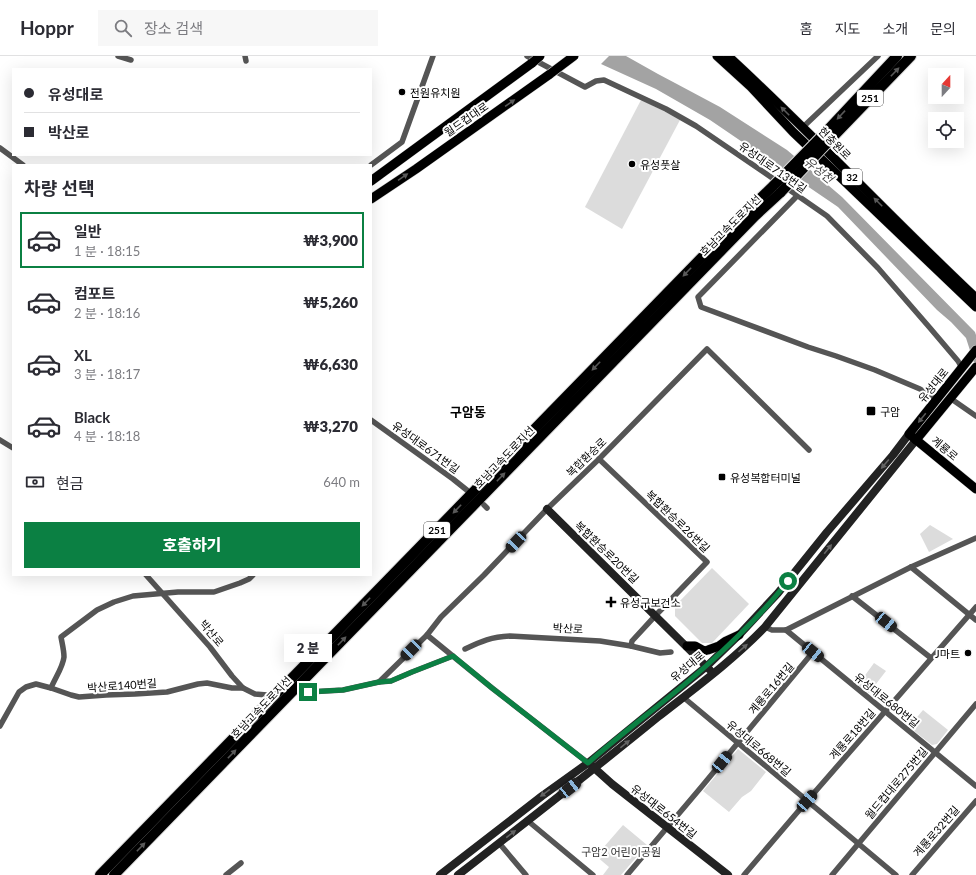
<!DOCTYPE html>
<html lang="ko">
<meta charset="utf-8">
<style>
body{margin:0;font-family:Lato,"Noto Sans KR",sans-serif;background:#f7f7f7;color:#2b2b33;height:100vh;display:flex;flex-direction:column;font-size:15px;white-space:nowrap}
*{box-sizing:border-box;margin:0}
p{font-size:13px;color:#7c7c81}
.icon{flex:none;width:22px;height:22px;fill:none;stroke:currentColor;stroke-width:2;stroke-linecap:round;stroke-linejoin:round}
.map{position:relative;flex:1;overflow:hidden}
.details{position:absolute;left:12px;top:108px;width:360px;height:412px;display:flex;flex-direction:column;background:#fff;border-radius:0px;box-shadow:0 4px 16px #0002}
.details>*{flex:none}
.top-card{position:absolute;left:12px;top:12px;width:360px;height:88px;border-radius:0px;box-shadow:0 4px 16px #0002;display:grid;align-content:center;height:88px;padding:0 12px;background:#fff}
.needle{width:26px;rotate:21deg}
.buttons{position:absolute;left:928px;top:12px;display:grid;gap:8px}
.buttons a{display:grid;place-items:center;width:36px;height:36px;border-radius:0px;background:#fff;box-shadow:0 4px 16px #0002;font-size:20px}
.end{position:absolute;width:18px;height:18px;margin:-9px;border:5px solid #0b8043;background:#fff;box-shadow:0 0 0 2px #fff}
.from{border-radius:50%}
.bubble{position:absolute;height:28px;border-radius:0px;background:#fff;box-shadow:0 4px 16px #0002;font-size:13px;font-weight:800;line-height:28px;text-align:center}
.car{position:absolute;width:12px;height:24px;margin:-12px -6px;border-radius:5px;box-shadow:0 0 3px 1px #0007;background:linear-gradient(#222 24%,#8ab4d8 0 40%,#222 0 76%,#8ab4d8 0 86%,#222 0)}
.top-card b{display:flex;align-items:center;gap:14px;height:38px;font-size:15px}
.top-card b+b{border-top:1px solid #e1e1e2}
.top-card i{width:10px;height:10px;background:#2b2b33}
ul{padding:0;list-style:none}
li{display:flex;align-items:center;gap:12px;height:56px;margin:0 8px 6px;padding:0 4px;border:2px solid transparent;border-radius:0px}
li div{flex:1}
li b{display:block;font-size:15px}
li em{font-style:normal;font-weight:800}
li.on{border-color:#0b8043}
li>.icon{width:36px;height:36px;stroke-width:1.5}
h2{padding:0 12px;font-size:18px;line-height:48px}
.pay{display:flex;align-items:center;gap:10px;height:44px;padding:0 12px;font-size:15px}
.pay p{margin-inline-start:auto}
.primary-button{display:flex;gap:8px;margin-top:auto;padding:8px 12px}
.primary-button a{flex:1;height:46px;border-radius:0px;background:#0b8043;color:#fff;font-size:16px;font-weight:800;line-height:46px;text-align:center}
header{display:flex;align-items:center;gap:24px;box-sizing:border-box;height:56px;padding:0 20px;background:#fff;border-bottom:1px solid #e1e1e2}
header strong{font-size:19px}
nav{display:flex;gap:22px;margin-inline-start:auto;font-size:14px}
.search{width:280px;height:36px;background:#f7f7f7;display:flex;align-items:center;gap:10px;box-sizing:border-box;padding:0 14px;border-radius:0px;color:#7c7c81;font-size:15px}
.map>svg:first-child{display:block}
.green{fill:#dcdcdc}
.water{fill:#a3a3a3}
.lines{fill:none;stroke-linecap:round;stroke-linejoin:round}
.street-tunnel{stroke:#d9d9d9;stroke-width:5.5;stroke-dasharray:5.5 3;stroke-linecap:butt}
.primary-casing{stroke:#dbdbdb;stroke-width:10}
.highway-casing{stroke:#dbdbdb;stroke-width:12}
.street{stroke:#555;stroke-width:5.5}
.secondary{stroke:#222;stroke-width:8}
.primary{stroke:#000;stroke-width:9}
.highway{stroke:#000;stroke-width:10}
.primary-bridge-casing{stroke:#dbdbdb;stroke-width:10;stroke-linecap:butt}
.highway-bridge-casing{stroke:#dbdbdb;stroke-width:12;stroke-linecap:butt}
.primary-bridge{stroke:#000;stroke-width:9}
.highway-bridge{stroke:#000;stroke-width:10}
.oneway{fill:#595959}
.oneway2{fill:#646464}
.route{stroke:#0b8043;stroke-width:5}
.poi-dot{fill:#000;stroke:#fff;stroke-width:1.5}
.labels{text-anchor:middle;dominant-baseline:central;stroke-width:4;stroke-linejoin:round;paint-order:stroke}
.shield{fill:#fff;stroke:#4c4c4c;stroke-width:1}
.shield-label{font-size:10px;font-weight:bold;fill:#000}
.poi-label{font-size:11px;fill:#000;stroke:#fff;text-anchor:start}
.street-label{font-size:11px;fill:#000;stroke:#fff}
.park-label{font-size:11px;fill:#333;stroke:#fff}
.water-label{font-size:12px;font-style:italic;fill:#444;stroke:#fff}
.quarter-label{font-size:13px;font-weight:bold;fill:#000;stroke:#fff}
</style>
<header>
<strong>Hoppr</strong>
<div class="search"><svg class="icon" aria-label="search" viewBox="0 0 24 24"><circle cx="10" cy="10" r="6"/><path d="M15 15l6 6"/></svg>장소 검색</div>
<nav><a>홈</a><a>지도</a><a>소개</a><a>문의</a></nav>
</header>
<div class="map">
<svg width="976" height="819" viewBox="0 0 976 819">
<rect width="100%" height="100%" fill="#fff"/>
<g class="green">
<path d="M641 44 662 54 680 64 622 173 585 151Z"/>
<path d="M930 469 953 483 929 496 920 478Z"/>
<path d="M712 512 749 548 712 587H702L675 560V550Z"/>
<path d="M874 607 886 615 869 637 858 629Z"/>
<path d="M923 654 948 674 937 688 932 689 909 671Z"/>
<path d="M738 693 766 716 751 735 742 741 729 756 703 735Z"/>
<path d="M623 769 647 789 621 819H603L609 811 596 800Z"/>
</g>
<path class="water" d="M609 0H626L658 18 675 27 720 51 787 94 842 141 975 276 976 279V313L966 282 951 266 937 254 838 151 710 64 656 33 601 8Z"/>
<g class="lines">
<path class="street-tunnel" d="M292 637 308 636"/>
<defs>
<g id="primary">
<path d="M717 0 751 31 793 76 976 251"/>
<path d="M728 0C813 78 892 163 976 242"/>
<path d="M371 125 532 7"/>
<path d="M371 143 416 113 550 18"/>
<path d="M976 294 909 378 976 433"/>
<path d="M916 384 976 311"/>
<path d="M687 590H695L704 595 708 594 719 590 726 585 739 579"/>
</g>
<g id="highway">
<path d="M823 79 897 0"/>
<path d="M829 85 911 0"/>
<path d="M100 819 745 157 774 129"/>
<path d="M114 819 755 160 781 136"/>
</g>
</defs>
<use href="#primary" class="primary-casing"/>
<use href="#highway" class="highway-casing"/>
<g class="street">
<path d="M118 0 131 4"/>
<path d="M245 0 246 5"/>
<path d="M527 0 585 31 596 25 604 24 666 53 696 70 765 117 827 160 878 212 930 272 958 305 962 312"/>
<path d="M802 72 878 0"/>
<path d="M0 92 23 109"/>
<path d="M371 109 402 86 433 0"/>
<path d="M797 140 701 238 698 241 701 251 808 291 836 300 875 314 920 333 937 343"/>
<path d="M950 342 976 360"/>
<path d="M371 364 453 423 468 435"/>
<path d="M0 384 13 392"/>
<path d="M599 403 707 506 656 559 632 585 631 590"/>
<path d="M484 449 487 452"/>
<path d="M911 511 976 564"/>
<path d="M146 519 210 591 232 620 243 632 255 638 267 639"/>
<path d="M852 540 931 602"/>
<path d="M765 571 772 574H786L911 511 976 482"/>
<path d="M786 574 976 730"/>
<path d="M427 579 492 632 588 707"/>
<path d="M465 593C482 585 491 581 510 580L600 585 631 590 660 597 671 596"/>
<path d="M379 626 427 579 441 561 484 519 547 453 599 403 707 293 809 394"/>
<path d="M51 632C55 622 63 611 64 601 64 594 62 587 61 581L97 554 114 546 133 540 178 536H214L240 527 249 523 253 519"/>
<path d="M308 636 343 634 379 626 391 625 412 616 453 600"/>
<path d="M683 641 896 819"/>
<path d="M0 670 19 636 26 631 36 628 51 632 71 639 79 641 106 639 135 638 167 636 198 628 207 627 232 632H243"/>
<path d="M528 765 593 819"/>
<path d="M499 787 526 819"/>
<path d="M226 819 241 807"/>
<path d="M627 819 703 729 813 596"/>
<path d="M744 819 807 745 976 551"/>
<path d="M832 819 976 648"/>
<path d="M912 819 976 745"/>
</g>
<g class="secondary">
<path d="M547 453 710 614"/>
<path d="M592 710 612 728 728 819"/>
<path d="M440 819 542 740 588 707 707 610 739 579 778 537 827 476 893 399 909 378"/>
<path d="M458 819C525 767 592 715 658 661 695 632 732 605 765 571L916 384"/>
</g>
<use href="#primary" class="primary"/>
<use href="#highway" class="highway"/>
<defs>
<g id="primary-bridge">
<path d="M532 7 540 0"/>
<path d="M550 18 574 0"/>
</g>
<g id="highway-bridge">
<path d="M774 129 823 79"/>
<path d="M781 136 829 85"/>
</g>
</defs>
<use href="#primary-bridge" class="primary-bridge-casing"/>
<use href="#highway-bridge" class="highway-bridge-casing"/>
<use href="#primary-bridge" class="primary-bridge"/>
<use href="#highway-bridge" class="highway-bridge"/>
</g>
<defs><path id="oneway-solid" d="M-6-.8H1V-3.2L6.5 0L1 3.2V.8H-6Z"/></defs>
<g class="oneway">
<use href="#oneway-solid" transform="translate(895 16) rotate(-46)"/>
<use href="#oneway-solid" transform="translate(510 47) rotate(-35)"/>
<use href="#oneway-solid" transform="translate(785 55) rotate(-135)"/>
<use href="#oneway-solid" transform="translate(841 59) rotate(133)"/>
<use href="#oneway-solid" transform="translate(403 121) rotate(-34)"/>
<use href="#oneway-solid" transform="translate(878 146) rotate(-135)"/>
<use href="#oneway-solid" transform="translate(687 216) rotate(134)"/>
<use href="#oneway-solid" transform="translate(596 310) rotate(134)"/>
<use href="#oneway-solid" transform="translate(922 362) rotate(129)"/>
<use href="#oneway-solid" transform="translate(501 421) rotate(-46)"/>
<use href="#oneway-solid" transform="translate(457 453) rotate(134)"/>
<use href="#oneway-solid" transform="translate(366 546) rotate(134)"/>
<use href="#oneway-solid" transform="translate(342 585) rotate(-46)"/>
<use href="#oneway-solid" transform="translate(232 698) rotate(-46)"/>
<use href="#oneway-solid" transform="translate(141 791) rotate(-46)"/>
</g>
<g class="oneway2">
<use href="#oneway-solid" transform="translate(885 408) rotate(130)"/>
<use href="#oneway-solid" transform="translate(828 493) rotate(-51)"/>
<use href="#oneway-solid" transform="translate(743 592) rotate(-41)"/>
<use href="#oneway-solid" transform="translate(625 688) rotate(-39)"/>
<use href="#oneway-solid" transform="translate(545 737) rotate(144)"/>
<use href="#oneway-solid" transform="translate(511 778) rotate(-37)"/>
</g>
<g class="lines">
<path class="route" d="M308 636 343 634 379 626 391 625 412 616 453 600 492 632 588 707C626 673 668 644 706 610 735 584 764 556 788 525"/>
</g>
<g class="poi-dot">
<circle cx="402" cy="36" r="4"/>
<circle cx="632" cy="108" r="4"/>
<rect x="866" y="350" width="10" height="10" rx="2"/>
<rect x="718" y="417" width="8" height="8" rx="2"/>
<path d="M609 540h4v4h4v4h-4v4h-4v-4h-4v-4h4z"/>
<circle cx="968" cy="597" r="4"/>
</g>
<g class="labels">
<g class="shield">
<rect x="857" y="34" width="26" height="16" rx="3"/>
<rect x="842" y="113" width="20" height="16" rx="3"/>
<rect x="424" y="466" width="26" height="16" rx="3"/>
</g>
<g class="shield-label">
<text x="870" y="42">251</text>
<text x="852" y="121">32</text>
<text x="437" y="474">251</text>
</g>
<g class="poi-label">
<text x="410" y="36">전원유치원</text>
<text x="640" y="108">유성풋살</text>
<text x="880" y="355">구암</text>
<text x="730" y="421">유성복합터미널</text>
<text x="620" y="546">유성구보건소</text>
<text x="960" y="597" text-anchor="end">J마트</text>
</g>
<g class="street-label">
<text transform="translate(466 63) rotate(-35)">월드컵대로</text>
<text transform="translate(835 87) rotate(45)">현충원로</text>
<text transform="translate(773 111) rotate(35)">유성대로713번길</text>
<text transform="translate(730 169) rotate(-45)">호남고속도로지선</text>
<text transform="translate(933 329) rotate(-51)">유성대로</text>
<text transform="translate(426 391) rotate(36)">유성대로671번길</text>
<text transform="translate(945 392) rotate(40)">계룡로</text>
<text transform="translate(504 401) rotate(-46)">호남고속도로지선</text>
<text transform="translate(586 401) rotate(-44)">복합환승로</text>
<text transform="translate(678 465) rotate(44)">복합환승로26번길</text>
<text transform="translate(607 496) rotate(44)">복합환승로20번길</text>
<text transform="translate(568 572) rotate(3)">박산로</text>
<text transform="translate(212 577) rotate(50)">박산로</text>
<text transform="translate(687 610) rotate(-40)">유성대로</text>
<text transform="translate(122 629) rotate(-4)">박산로140번길</text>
<text transform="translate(771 632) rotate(-50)">계룡로16번길</text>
<text transform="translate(887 644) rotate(39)">유성대로680번길</text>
<text transform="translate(261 651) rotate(-46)">호남고속도로지선</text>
<text transform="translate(852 678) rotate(-49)">계룡로18번길</text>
<text transform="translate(759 692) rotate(40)">유성대로668번길</text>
<text transform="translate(896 727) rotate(-50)">월드컵대로275번길</text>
<text transform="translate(664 755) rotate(38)">유성대로654번길</text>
<text transform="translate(936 775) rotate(-49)">계룡로32번길</text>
</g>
<g class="park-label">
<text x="621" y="795">구암2 어린이공원</text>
</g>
<g class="water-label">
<text transform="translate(819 114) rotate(39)">유성천</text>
</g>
<g class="quarter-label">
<text x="468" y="356">구암동</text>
</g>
</g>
</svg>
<div class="buttons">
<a><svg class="needle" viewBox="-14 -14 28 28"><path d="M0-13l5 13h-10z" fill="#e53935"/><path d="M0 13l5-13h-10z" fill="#7c7c81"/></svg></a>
<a><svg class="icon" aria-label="locate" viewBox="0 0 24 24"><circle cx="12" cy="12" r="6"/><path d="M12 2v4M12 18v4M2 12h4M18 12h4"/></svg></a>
</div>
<i class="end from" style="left:788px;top:525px"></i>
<i class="end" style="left:308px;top:636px"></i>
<div class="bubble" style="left:284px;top:578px;width:48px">2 분</div>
<i class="car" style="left:516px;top:486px;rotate:223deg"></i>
<i class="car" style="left:886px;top:566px;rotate:129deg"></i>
<i class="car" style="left:411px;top:594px;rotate:225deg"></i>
<i class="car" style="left:813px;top:596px;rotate:129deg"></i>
<i class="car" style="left:722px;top:706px;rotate:39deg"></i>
<i class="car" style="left:570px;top:732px;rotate:52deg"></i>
<i class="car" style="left:807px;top:745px;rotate:41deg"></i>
<div class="top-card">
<b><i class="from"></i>유성대로</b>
<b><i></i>박산로</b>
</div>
<section class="details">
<h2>차량 선택</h2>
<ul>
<li class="on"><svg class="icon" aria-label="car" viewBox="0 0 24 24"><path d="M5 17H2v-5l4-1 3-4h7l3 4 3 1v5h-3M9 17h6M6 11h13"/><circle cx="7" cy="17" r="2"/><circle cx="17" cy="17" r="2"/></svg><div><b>일반</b><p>1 분 · 18:15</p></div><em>₩3,900</em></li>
<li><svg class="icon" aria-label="car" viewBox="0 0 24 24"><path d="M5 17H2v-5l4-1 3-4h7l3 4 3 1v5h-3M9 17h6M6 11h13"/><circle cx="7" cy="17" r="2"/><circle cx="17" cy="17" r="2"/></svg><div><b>컴포트</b><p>2 분 · 18:16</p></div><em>₩5,260</em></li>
<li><svg class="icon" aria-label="car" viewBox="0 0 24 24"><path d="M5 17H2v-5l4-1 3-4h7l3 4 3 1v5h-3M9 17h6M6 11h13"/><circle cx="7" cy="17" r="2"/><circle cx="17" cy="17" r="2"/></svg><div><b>XL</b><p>3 분 · 18:17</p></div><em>₩6,630</em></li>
<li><svg class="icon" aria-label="car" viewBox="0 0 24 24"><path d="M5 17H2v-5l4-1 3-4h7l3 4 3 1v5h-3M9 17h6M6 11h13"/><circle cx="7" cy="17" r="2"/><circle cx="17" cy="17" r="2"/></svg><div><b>Black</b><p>4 분 · 18:18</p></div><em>₩3,270</em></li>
</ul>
<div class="pay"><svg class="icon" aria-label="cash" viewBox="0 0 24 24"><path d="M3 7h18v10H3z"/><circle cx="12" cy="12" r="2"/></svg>현금<p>640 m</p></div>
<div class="primary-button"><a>호출하기</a></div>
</section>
</div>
